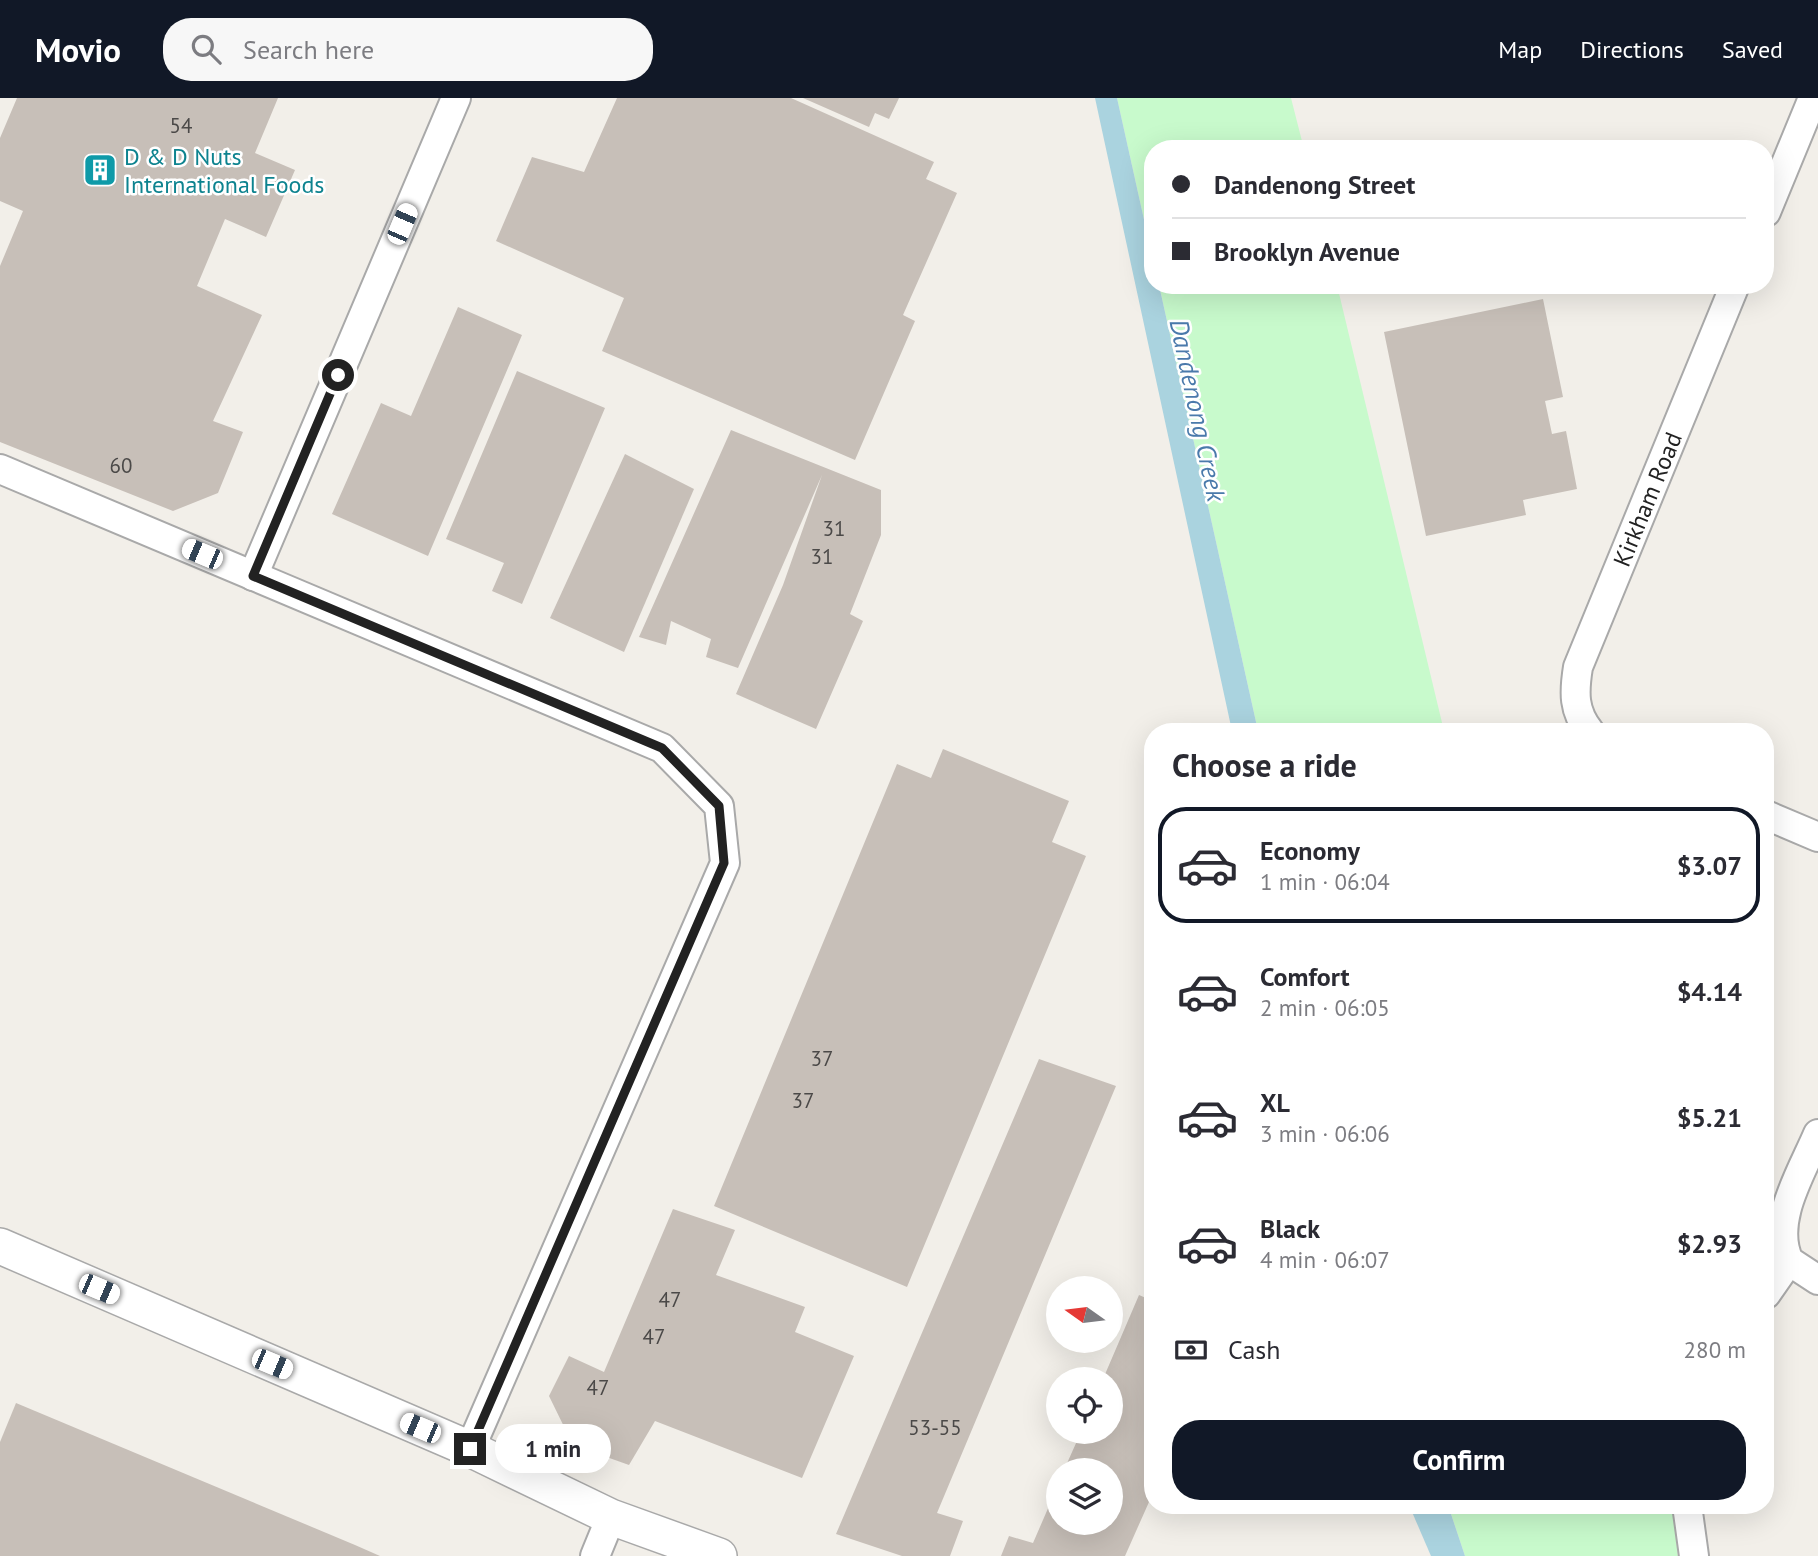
<!DOCTYPE html>
<meta charset="utf-8">
<style>
body{margin:0;font-family:"PT Sans",sans-serif;background:#f7f7f7;color:#2b2b33;height:100vh;display:flex;flex-direction:column;font-size:26px;white-space:nowrap}
*{box-sizing:border-box;margin:0}
p{font-size:23px;color:#7c7c81}
.icon{flex:none;width:38px;height:38px;fill:none;stroke:currentColor;stroke-width:2;stroke-linecap:round;stroke-linejoin:round}
.map{position:relative;flex:1;overflow:hidden}
.sheet{position:absolute;left:1144px;top:625px;width:630px;height:791px;display:flex;flex-direction:column;background:#fff;border-radius:28px;box-shadow:0 7px 28px #0002}
.sheet>*{flex:none}
.hud{position:absolute;left:1144px;top:42px;width:630px;height:154px;border-radius:28px;box-shadow:0 7px 28px #0002;display:grid;align-content:center;height:154px;padding:0 28px;background:#fff}
.needle{width:46px;rotate:284deg}
.controls{position:absolute;left:1046px;top:1178px;display:grid;gap:14px}
.controls a{display:grid;place-items:center;width:77px;height:77px;border-radius:50%;background:#fff;box-shadow:0 7px 28px #0002;font-size:35px}
.end{position:absolute;width:32px;height:32px;margin:-16px;border:9px solid #222;background:#fff;box-shadow:0 0 0 4px #fff}
.from{border-radius:50%}
.bubble{position:absolute;height:49px;border-radius:24px;background:#fff;box-shadow:0 7px 28px #0002;font-size:23px;font-weight:600;line-height:49px;text-align:center}
.car{position:absolute;width:21px;height:42px;margin:-21px -10px;border-radius:9px;box-shadow:0 0 5px 2px #0007;background:linear-gradient(#fff 24%,#345 0 40%,#fff 0 76%,#345 0 86%,#fff 0)}
.hud b{display:flex;align-items:center;gap:24px;height:66px;font-size:26px}
.hud b+b{border-top:2px solid #e1e1e2}
.hud i{width:18px;height:18px;background:#2b2b33}
ul{padding:0;list-style:none}
li{display:flex;align-items:center;gap:21px;height:116px;margin:0 14px 10px;padding:0 14px;border:4px solid transparent;border-radius:28px}
li div{flex:1}
li b{display:block;font-size:26px}
li em{font-style:normal;font-weight:600}
li.current{border-color:#111827}
li>.icon{width:63px;height:63px;stroke-width:1.5}
h2{padding:0 28px;font-size:32px;line-height:84px}
.pay{display:flex;align-items:center;gap:18px;height:77px;padding:0 28px;font-size:26px}
.pay p{margin-inline-start:auto}
.action{display:flex;gap:14px;margin-top:auto;padding:14px 28px}
.action a{flex:1;height:80px;border-radius:28px;background:#111827;color:#fff;font-size:28px;font-weight:600;line-height:80px;text-align:center}
header{display:flex;align-items:center;gap:42px;box-sizing:border-box;height:98px;padding:0 35px;background:#111827;color:#fff}
header strong{font-size:33px}
nav{display:flex;gap:38px;margin-inline-start:auto;font-size:24px}
.search{width:490px;height:63px;background:#f7f7f7;display:flex;align-items:center;gap:18px;box-sizing:border-box;padding:0 24px;border-radius:28px;color:#7c7c81;font-size:26px}
.map>svg:first-child{display:block}
.park{fill:#c8facc}
.water{fill:#aad3df}
.building{fill:#c7bfb8}
.lines{fill:none;stroke-linecap:round;stroke-linejoin:round}
.minor-casing{stroke:#a9a9a9;stroke-width:32}
.tertiary-casing{stroke:#a9a9a9;stroke-width:38}
.minor{stroke:#fff;stroke-width:28}
.tertiary{stroke:#fff;stroke-width:35}
.route{stroke:#222;stroke-width:9}
.labels{text-anchor:middle;dominant-baseline:central;stroke-width:5;stroke-linejoin:round;paint-order:stroke}
.number-label{font-size:21px;fill:#4b4948}
.culture-label{font-size:24px;fill:#0d838f;stroke:#fff;text-anchor:start}
.street-label{font-size:24px;fill:#222;stroke:#fff}
.water-label{font-size:26px;font-style:italic;fill:#4a7aab;stroke:#fff}
</style>
<header>
<strong>Movio</strong>
<div class="search"><svg class="icon" aria-label="search" viewBox="0 0 24 24"><circle cx="10" cy="10" r="6"/><path d="M15 15l6 6"/></svg>Search here</div>
<nav><a>Map</a><a>Directions</a><a>Saved</a></nav>
</header>
<div class="map">
<svg width="1818" height="1458" viewBox="0 0 1818 1458">
<rect width="100%" height="100%" fill="#f2efe9"/>
<g class="park">
<path d="M1117 0H1291L1304 51H1153V162Z"/>
<path d="M1159 187H1337L1444 633H1258Z"/>
<path d="M1448 1407H1672L1678 1458H1465Z"/>
</g>
<g class="water">
<path d="M1095 0H1117L1153 162V187H1159L1258 633H1232Z"/>
<path d="M1409 1407H1448L1465 1458H1431Z"/>
</g>
<g class="building">
<path d="M17 0H278L255 55 295 72 266 139 225 121 197 188 262 217 213 323 243 334 218 395 173 413 0 344V168L23 113 0 103V40Z"/>
<path d="M617 0H791L934 64 926 81 957 95 903 217 915 223 855 362 602 253 624 200 496 143 532 59 584 74Z"/>
<path d="M803 0H899L889 21 875 15 869 29Z"/>
<path d="M1543 201 1563 299 1545 303 1552 336 1566 333 1577 391 1523 402 1526 417 1426 438 1384 234Z"/>
<path d="M458 209 522 237 428 458 332 416 381 305 411 318Z"/>
<path d="M517 273 605 310 522 506 492 493 504 465 446 441Z"/>
<path d="M731 332 881 392V437L850 516 863 523 816 631 736 596 783 487 822 377 738 570 706 559 711 541 671 523 666 547 639 539Z"/>
<path d="M625 356 694 391 624 554 550 520Z"/>
<path d="M943 651 1069 703 1052 744 1086 758 907 1189 714 1108 897 666 931 680Z"/>
<path d="M1039 961 1116 988 937 1415 963 1423 950 1458H902L836 1436Z"/>
<path d="M673 1111 735 1132 716 1177 805 1209 795 1234 854 1258 802 1380 655 1323 629 1367 573 1347 549 1298 569 1258 604 1274Z"/>
<path d="M1139 1197 1153 1203V1395L1125 1458H1001L1009 1438 1033 1445 1059 1385V1424H1111V1372H1064L1081 1334H1111V1281H1103Z"/>
<path d="M16 1305 355 1447 380 1458H0V1344Z"/>
</g>
<g class="lines">
<defs>
<g id="minor">
<path d="M1766 114 1813 0"/>
<path d="M0 371 662 650 719 708 725 765 470 1351"/>
<path d="M253 478 456 0"/>
<path id="s1" d="M1590 634C1573 613 1574 594 1578 569L1735 187"/>
<path d="M1766 717 1818 739"/>
<path d="M1818 1036C1802 1074 1770 1123 1789 1163L1818 1182"/>
<path d="M1766 1196 1789 1163"/>
<path d="M1687 1407 1694 1458"/>
<path d="M595 1458 611 1419"/>
</g>
<path id="tertiary" d="M0 1148 470 1351 611 1419 719 1458"/>
</defs>
<use href="#minor" class="minor-casing"/>
<use href="#tertiary" class="tertiary-casing"/>
<use href="#minor" class="minor"/>
<use href="#tertiary" class="tertiary"/>
</g>
<g class="lines">
<path class="route" d="M338 277 253 478 662 650 719 708 724 765 470 1351"/>
</g>
<defs>
<symbol id="building-square" viewBox="-11 -11 22 22"><rect x="-9" y="-9" width="18" height="18" rx="4" fill="#0f9aa8" stroke="#fff"/><path d="M-4-6H4V6H1V3H-1V6H-4ZM-2.5-4.3h1.7v1.8h-1.7ZM.8-4.3h1.7v1.8H.8ZM-2.5-1h1.7V.8h-1.7ZM.8-1h1.7V.8H.8Z" fill="#fff"/></symbol>
</defs>
<g fill-rule="evenodd">
<use href="#building-square" x="81" y="53" width="38" height="38"/>
</g>
<g class="labels">
<g class="number-label">
<text x="181" y="27">54</text>
<text x="121" y="367">60</text>
<text x="834" y="430">31</text>
<text x="822" y="458">31</text>
<text x="822" y="960">37</text>
<text x="803" y="1002">37</text>
<text x="670" y="1201">47</text>
<text x="654" y="1238">47</text>
<text x="598" y="1289">47</text>
<text x="935" y="1329">53-55</text>
</g>
<g class="culture-label">
<text x="124" y="58">D &amp; D Nuts<tspan x="124" dy="28">International Foods</tspan></text>
</g>
<g class="street-label">
<text stroke="none"><textPath href="#s1" startOffset="250">Kirkham Road</textPath></text>
</g>
<g class="water-label">
<text transform="translate(1198 312) rotate(78)">Dandenong Creek</text>
</g>
</g>
</svg>
<div class="controls">
<a><svg class="needle" viewBox="-14 -14 28 28"><path d="M0-13l5 13h-10z" fill="#e53935"/><path d="M0 13l5-13h-10z" fill="#7c7c81"/></svg></a>
<a><svg class="icon" aria-label="locate" viewBox="0 0 24 24"><circle cx="12" cy="12" r="6"/><path d="M12 2v4M12 18v4M2 12h4M18 12h4"/></svg></a>
<a><svg class="icon" aria-label="layers" viewBox="0 0 24 24"><path d="M12 4l9 5-9 5-9-5zM3 14l9 5 9-5"/></svg></a>
</div>
<i class="end from" style="left:338px;top:277px"></i>
<i class="end" style="left:470px;top:1351px"></i>
<div class="bubble" style="left:495px;top:1326px;width:116px">1 min</div>
<i class="car" style="left:402px;top:126px;rotate:23deg"></i>
<i class="car" style="left:202px;top:456px;rotate:293deg"></i>
<i class="car" style="left:99px;top:1191px;rotate:113deg"></i>
<i class="car" style="left:272px;top:1266px;rotate:113deg"></i>
<i class="car" style="left:420px;top:1330px;rotate:293deg"></i>
<div class="hud">
<b><i class="from"></i>Dandenong Street</b>
<b><i></i>Brooklyn Avenue</b>
</div>
<section class="sheet">
<h2>Choose a ride</h2>
<ul>
<li class="current"><svg class="icon" aria-label="car" viewBox="0 0 24 24"><path d="M5 17H2v-5l4-1 3-4h7l3 4 3 1v5h-3M9 17h6M6 11h13"/><circle cx="7" cy="17" r="2"/><circle cx="17" cy="17" r="2"/></svg><div><b>Economy</b><p>1 min · 06:04</p></div><em>$3.07</em></li>
<li><svg class="icon" aria-label="car" viewBox="0 0 24 24"><path d="M5 17H2v-5l4-1 3-4h7l3 4 3 1v5h-3M9 17h6M6 11h13"/><circle cx="7" cy="17" r="2"/><circle cx="17" cy="17" r="2"/></svg><div><b>Comfort</b><p>2 min · 06:05</p></div><em>$4.14</em></li>
<li><svg class="icon" aria-label="car" viewBox="0 0 24 24"><path d="M5 17H2v-5l4-1 3-4h7l3 4 3 1v5h-3M9 17h6M6 11h13"/><circle cx="7" cy="17" r="2"/><circle cx="17" cy="17" r="2"/></svg><div><b>XL</b><p>3 min · 06:06</p></div><em>$5.21</em></li>
<li><svg class="icon" aria-label="car" viewBox="0 0 24 24"><path d="M5 17H2v-5l4-1 3-4h7l3 4 3 1v5h-3M9 17h6M6 11h13"/><circle cx="7" cy="17" r="2"/><circle cx="17" cy="17" r="2"/></svg><div><b>Black</b><p>4 min · 06:07</p></div><em>$2.93</em></li>
</ul>
<div class="pay"><svg class="icon" aria-label="cash" viewBox="0 0 24 24"><path d="M3 7h18v10H3z"/><circle cx="12" cy="12" r="2"/></svg>Cash<p>280 m</p></div>
<div class="action"><a>Confirm</a></div>
</section>
</div>
